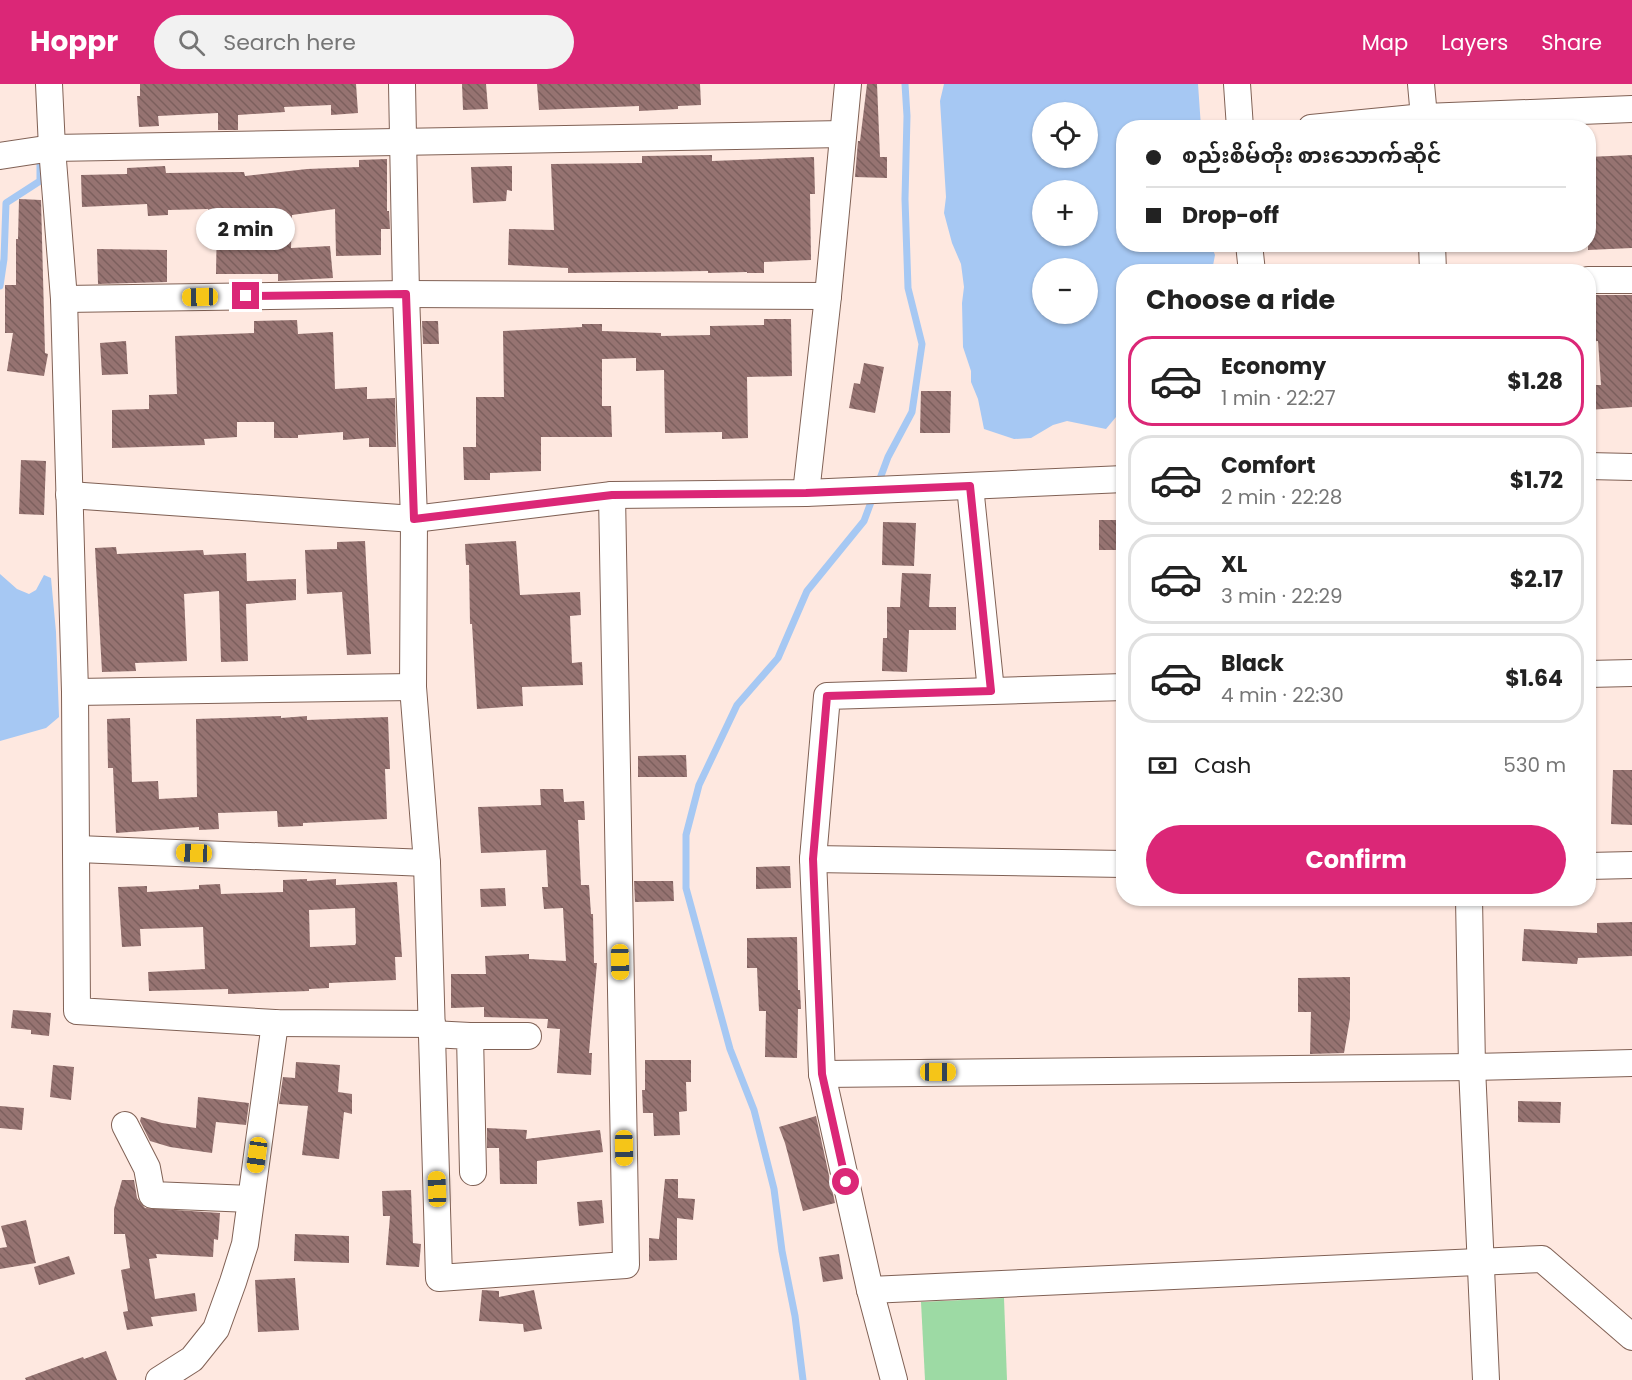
<!DOCTYPE html>
<meta charset="utf-8">
<style>
body{margin:0;font-family:Poppins,"Noto Sans Myanmar",sans-serif;background:#f2f2f2;color:#222;height:100vh;display:flex;flex-direction:column;font-size:22px;white-space:nowrap}
*{box-sizing:border-box;margin:0}
p{font-size:20px;color:#767676}
.icon{flex:none;width:33px;height:33px;fill:none;stroke:currentColor;stroke-width:2;stroke-linecap:round;stroke-linejoin:round}
.map{position:relative;flex:1;overflow:hidden}
.side{position:absolute;left:1116px;top:180px;width:480px;height:642px;display:flex;flex-direction:column;background:#fff;border-radius:24px;box-shadow:0 2px 4px #0004}
.side>*{flex:none}
.hud{position:absolute;left:1116px;top:36px;width:480px;height:132px;border-radius:24px;box-shadow:0 2px 4px #0004;display:grid;align-content:center;height:132px;padding:0 30px;background:#fff}
.buttons{position:absolute;left:1032px;top:18px;display:grid;gap:12px}
.buttons a{display:grid;place-items:center;width:66px;height:66px;border-radius:50%;background:#fff;box-shadow:0 2px 4px #0004;font-size:30px}
.end{position:absolute;width:27px;height:27px;margin:-14px;border:8px solid #db2777;background:#fff;box-shadow:0 0 0 3px #fff}
.from{border-radius:50%}
.bubble{position:absolute;height:42px;border-radius:21px;background:#fff;box-shadow:0 2px 4px #0004;font-size:20px;font-weight:700;line-height:42px;text-align:center}
.car{position:absolute;width:18px;height:36px;margin:-18px -9px;border-radius:8px;box-shadow:0 0 4px 2px #0007;background:linear-gradient(#f5c518 24%,#345 0 40%,#f5c518 0 76%,#345 0 86%,#f5c518 0)}
.hud b{display:flex;align-items:center;gap:21px;height:57px;font-size:22px}
.hud b+b{border-top:2px solid #e0e0e0}
.hud i{width:15px;height:15px;background:#222}
ul{padding:0;list-style:none}
li{display:flex;align-items:center;gap:18px;height:90px;margin:0 12px 9px;padding:0 18px;border:3px solid #e0e0e0;border-radius:24px}
li div{flex:1}
li b{display:block;font-size:22px}
li em{font-style:normal;font-weight:700}
li.active{border-color:#db2777}
li>.icon{width:54px;height:54px;stroke-width:1.5}
h2{padding:0 30px;font-size:27px;line-height:72px}
.pay{display:flex;align-items:center;gap:15px;height:66px;padding:0 30px;font-size:22px}
.pay p{margin-inline-start:auto}
.primary-button{display:flex;gap:12px;margin-top:auto;padding:12px 30px}
.primary-button a{flex:1;height:69px;border-radius:36px;background:#db2777;color:#fff;font-size:24px;font-weight:700;line-height:69px;text-align:center}
header{display:flex;align-items:center;gap:36px;box-sizing:border-box;height:84px;padding:0 30px;background:#db2777;color:#fff}
header strong{font-size:28px}
nav{display:flex;gap:33px;margin-inline-start:auto;font-size:21px}
.search{width:420px;height:54px;background:#f2f2f2;display:flex;align-items:center;gap:15px;box-sizing:border-box;padding:0 21px;border-radius:33px;color:#767676;font-size:22px}
.map>svg:first-child{display:block}
.pitch{fill:#9ddaa4}
.water{fill:#a6c8f3;fill-rule:evenodd}
.lines{fill:none;stroke-linecap:round;stroke-linejoin:round}
.stream{stroke:#a6c8f3;stroke-width:7}
.building{fill:url(#building-back-hatch);fill-rule:evenodd}
.minor-casing{stroke:#806155;stroke-width:28}
.minor{stroke:#fff;stroke-width:26}
.route{stroke:#db2777;stroke-width:8}
</style>
<header>
<strong>Hoppr</strong>
<div class="search"><svg class="icon" aria-label="search" viewBox="0 0 24 24"><circle cx="10" cy="10" r="6"/><path d="M15 15l6 6"/></svg>Search here</div>
<nav><a>Map</a><a>Layers</a><a>Share</a></nav>
</header>
<div class="map">
<svg width="1632" height="1296" viewBox="0 0 1632 1296">
<defs>
<pattern id="building-back-hatch" width="6" height="6" patternUnits="userSpaceOnUse" patternTransform="scale(1.5)"><rect width="6" height="6" fill="#967371"/><path d="M-1 5l2 2M0 0l6 6M5-1l2 2" fill="none" stroke="#7c5f5d"/></pattern>
</defs>
<rect width="100%" height="100%" fill="#fee8e0"/>
<path class="pitch" d="M1004 1214 1007 1296H925L921 1218Z"/>
<g class="water">
<path d="M944 0H1198L1201 43 1124 44V160L1211 161 1215 171 1212 187 1124 188 1123 329 1116 333 1106 345 1067 337 1053 341 1031 354 1014 355 984 345 978 315 971 298V287L963 263 962 219 964 203 961 180 952 159 944 129 946 113 940 17ZM1042 28H1088V74H1042ZM1042 106H1088V152H1042ZM1042 184H1088V230H1042Z"/>
<path d="M0 490 17 505 29 510 36 506 44 491 51 494 56 548 59 633 46 644 0 657Z"/>
</g>
<g class="lines">
<g class="stream">
<path d="M0 202 4 175 6 119 40 97V71"/>
<path d="M878 400 888 373 912 328 922 260 908 204 905 115 907 32 905 0"/>
<path d="M803 1296 795 1232 782 1167 774 1105 754 1026 730 965 686 804V751L699 701 737 621 778 574 807 507 864 437 874 410"/>
</g>
</g>
<g class="building">
<path d="M140 0H356L358 29 331 31V21L284 23 285 28 238 31V46H218V29L158 32 159 42 139 43 137 12H140Z"/>
<path d="M462 0H486L488 25 463 26Z"/>
<path d="M537 0H700L701 21 678 22V25L639 27V22L539 26Z"/>
<path d="M867 0H877L880 73H887V94L855 93 858 57H860Z"/>
<path d="M712 71V77L814 73 815 110H810L811 176 764 178V189H747V188L708 189V187L568 189V184L508 181 509 145 554 146 551 80 642 79V72Z"/>
<path d="M1632 71V164L1588 166V73Z"/>
<path d="M387 75V127H389L390 145H381V171L336 172 335 125 292 131 291 164 330 162 333 194 278 197V190H216L217 136H209L208 125 168 126V131L148 132 147 120 82 123 81 91 127 90V84L165 82 166 89 244 88 245 92 307 85 359 83V76Z"/>
<path d="M512 82V107L507 106 506 117 473 119 471 83Z"/>
<path d="M19 115 41 116 45 269 48 270 44 292 7 287 13 249H5V201H16V155H18Z"/>
<path d="M97 165 167 166V198L98 200Z"/>
<path d="M1593 211H1632V323L1588 326V301H1601L1598 257 1588 258V230L1594 229Z"/>
<path d="M764 235H791L792 292 747 293 748 354 722 355V348L665 349 664 286 636 287V274L602 275V322H611L612 353H541V387L490 389V396H464L463 363H476V313H504L503 247 582 243V240H602V247L661 249V252L710 251V242L764 241Z"/>
<path d="M297 236 298 250 333 248 335 305 367 303V315L395 314 396 363H369V354L343 356V348L298 351V354H274V338H237V353L204 355 205 361 112 364V326L149 325V311L177 310 175 252 254 249V237Z"/>
<path d="M422 237H438L439 260H423Z"/>
<path d="M126 257 128 290 102 291 100 259Z"/>
<path d="M864 279 884 283 875 329 849 324 854 299 860 300Z"/>
<path d="M921 307H951L950 349H920Z"/>
<path d="M21 376 46 377 44 431 19 430Z"/>
<rect x="1099" y="436" width="23" height="30"/>
<path d="M883 438 916 439 914 482 882 481Z"/>
<path d="M365 457 371 570 347 571 342 508 307 510 305 466 337 465V458Z"/>
<path d="M516 457 520 511 580 508 581 531 570 532 572 579 582 578 583 601 522 603 523 622 477 625 472 540H470L469 481H466L465 460Z"/>
<path d="M116 463 117 470 203 466 204 471 246 469 247 497 296 495V516L246 520 248 577 221 578 219 507 184 510 187 577 135 579 136 587 102 588 95 464Z"/>
<path d="M902 489 931 490 929 523H956V546H909L907 588 882 587 883 554H887V523H900Z"/>
<path d="M281 632V634L307 632V636L388 633 390 685H385L387 735 303 739V742L278 743 277 727 218 729 219 745 199 746V743L116 749 113 684H108L107 635 130 634 132 698 158 697 159 715 197 713 196 635Z"/>
<path d="M686 671 687 693H638V672Z"/>
<path d="M1613 686H1632V741L1611 740Z"/>
<path d="M540 705H563L564 718 584 717 585 736H578L581 801H589L591 830H593L594 879H597L589 969H592L591 991 557 989 560 945 547 944 548 935 484 933V923L451 924V890H486L485 872 529 870V875L566 877 563 824 544 825 542 803H548L546 766 481 769 478 723 541 721Z"/>
<path d="M790 782 791 804 756 805V783Z"/>
<path d="M307 795V797L336 795V801L397 798 402 873H395L396 896 329 899V904L309 905V907L228 910V905L149 907 148 888 205 885 203 843 140 845 141 862 122 863 118 803 147 802V808L199 805V801L220 800 221 810 283 808V796ZM355 824 356 859 355 861 310 863 309 826Z"/>
<path d="M634 797H673L674 817 635 818Z"/>
<path d="M505 804 506 822 481 823 480 805Z"/>
<path d="M1632 838V872L1578 874 1577 880 1522 877 1524 845 1597 849V839Z"/>
<path d="M797 853 798 906H800L801 925H798L797 974 765 973 766 927H759L757 884H747V854Z"/>
<path d="M1350 893V934L1344 969 1310 970 1311 928H1298V894Z"/>
<path d="M13 926 51 929 49 952 31 950V946L11 944Z"/>
<path d="M645 976H691V998H686L687 1027 679 1028 680 1051 654 1052 653 1029H643L642 1006H645Z"/>
<path d="M296 978 340 981 338 1008 352 1010V1030L344 1028 339 1075 302 1071 308 1022 279 1020 283 993 295 994Z"/>
<path d="M53 981 74 983 71 1016 50 1013Z"/>
<path d="M198 1013 249 1019 246 1041 216 1038 212 1069 170 1063 150 1057 140 1037 141 1033 162 1039 196 1044Z"/>
<path d="M1518 1017 1561 1018 1560 1039 1518 1038Z"/>
<path d="M0 1022 24 1024 22 1046 0 1044Z"/>
<path d="M816 1032 835 1119 803 1127 785 1059 779 1043Z"/>
<path d="M487 1044 527 1046 526 1055 600 1046 603 1068 537 1077V1100H500L499 1064H487Z"/>
<path d="M665 1095H678V1114L695 1115 693 1136 677 1134V1176L649 1177V1154L659 1155Z"/>
<path d="M122 1096H134L137 1114 145 1124 220 1129 218 1156 214 1155 213 1173 156 1170 157 1174 149 1175 155 1215 195 1209 197 1227 151 1233 153 1242 127 1246 123 1228 128 1227 121 1186 130 1184 125 1150H114V1125Z"/>
<path d="M411 1106 413 1159 421 1160 419 1183 386 1181 390 1132H383L382 1107Z"/>
<path d="M602 1116 604 1139 579 1142 577 1118Z"/>
<path d="M26 1136 36 1179 0 1185V1164L7 1163 1 1142Z"/>
<path d="M295 1150 349 1152V1179L294 1177Z"/>
<path d="M839 1170 843 1195 823 1198 819 1173Z"/>
<path d="M69 1172 75 1190 39 1201 34 1183Z"/>
<path d="M295 1194 299 1246 258 1248 255 1196Z"/>
<path d="M482 1206 499 1207V1213L534 1206 542 1245 524 1248 523 1240 479 1237Z"/>
<path d="M106 1267 117 1296H26L25 1294 83 1273 84 1275Z"/>
</g>
<g class="lines">
<defs>
<g id="minor">
<path d="M49 0 52 64 64 215 75 608 77 927 275 939 432 940"/>
<path d="M402 0 406 210 414 435 413 603 427 779 439 1194 626 1181 612 411"/>
<path d="M1237 0 1240 44"/>
<path d="M1421 0 1425 44"/>
<path d="M1311 44 1424 33 1632 25"/>
<path d="M0 72 52 64 843 50"/>
<path d="M1249 160 1252 188"/>
<path d="M1432 160 1433 188"/>
<path d="M1588 196H1632"/>
<path d="M64 215 406 210 828 212"/>
<path d="M1588 382 1632 383"/>
<path d="M970 402 991 607"/>
<path d="M806 409 828 212 848 0"/>
<path d="M69 411 414 435 612 411 806 409 1124 395"/>
<path d="M1588 590 1632 589"/>
<path d="M75 608 413 603"/>
<path d="M78 765 427 779"/>
<path d="M813 775 1124 780"/>
<path d="M1588 782 1632 781"/>
<path d="M1469 814 1472 983 1486 1296"/>
<path d="M432 950 470 952 473 1088"/>
<path d="M470 952H528"/>
<path d="M822 990 1472 983 1632 979"/>
<path d="M125 1041 147 1084 152 1111 251 1115"/>
<path d="M870 1206 1542 1175 1632 1253"/>
<path d="M159 1296 192 1275 216 1245 233 1198 245 1160 275 939"/>
<path d="M894 1296 870 1206 822 990 813 775 827 612 1124 603"/>
</g>
</defs>
<use href="#minor" class="minor-casing"/>
<use href="#minor" class="minor"/>
</g>
<g class="lines">
<path class="route" d="M246 212 406 210 414 435 612 411 806 409 970 402 991 607 827 612 813 775 822 990 846 1098"/>
</g>
</svg>
<div class="buttons">
<a><svg class="icon" aria-label="locate" viewBox="0 0 24 24"><circle cx="12" cy="12" r="6"/><path d="M12 2v4M12 18v4M2 12h4M18 12h4"/></svg></a>
<a>+</a>
<a>−</a>
</div>
<i class="end from" style="left:846px;top:1098px"></i>
<i class="end" style="left:246px;top:212px"></i>
<div class="bubble" style="left:196px;top:124px;width:99px">2 min</div>
<i class="car" style="left:200px;top:213px;rotate:269deg"></i>
<i class="car" style="left:194px;top:769px;rotate:272deg"></i>
<i class="car" style="left:620px;top:878px;rotate:179deg"></i>
<i class="car" style="left:938px;top:988px;rotate:90deg"></i>
<i class="car" style="left:624px;top:1064px;rotate:179deg"></i>
<i class="car" style="left:257px;top:1071px;rotate:188deg"></i>
<i class="car" style="left:437px;top:1105px;rotate:358deg"></i>
<div class="hud">
<b><i class="from"></i>စည်းစိမ်တိုး စားသောက်ဆိုင်</b>
<b><i></i>Drop-off</b>
</div>
<section class="side">
<h2>Choose a ride</h2>
<ul>
<li class="active"><svg class="icon" aria-label="car" viewBox="0 0 24 24"><path d="M5 17H2v-5l4-1 3-4h7l3 4 3 1v5h-3M9 17h6M6 11h13"/><circle cx="7" cy="17" r="2"/><circle cx="17" cy="17" r="2"/></svg><div><b>Economy</b><p>1 min · 22:27</p></div><em>$1.28</em></li>
<li><svg class="icon" aria-label="car" viewBox="0 0 24 24"><path d="M5 17H2v-5l4-1 3-4h7l3 4 3 1v5h-3M9 17h6M6 11h13"/><circle cx="7" cy="17" r="2"/><circle cx="17" cy="17" r="2"/></svg><div><b>Comfort</b><p>2 min · 22:28</p></div><em>$1.72</em></li>
<li><svg class="icon" aria-label="car" viewBox="0 0 24 24"><path d="M5 17H2v-5l4-1 3-4h7l3 4 3 1v5h-3M9 17h6M6 11h13"/><circle cx="7" cy="17" r="2"/><circle cx="17" cy="17" r="2"/></svg><div><b>XL</b><p>3 min · 22:29</p></div><em>$2.17</em></li>
<li><svg class="icon" aria-label="car" viewBox="0 0 24 24"><path d="M5 17H2v-5l4-1 3-4h7l3 4 3 1v5h-3M9 17h6M6 11h13"/><circle cx="7" cy="17" r="2"/><circle cx="17" cy="17" r="2"/></svg><div><b>Black</b><p>4 min · 22:30</p></div><em>$1.64</em></li>
</ul>
<div class="pay"><svg class="icon" aria-label="cash" viewBox="0 0 24 24"><path d="M3 7h18v10H3z"/><circle cx="12" cy="12" r="2"/></svg>Cash<p>530 m</p></div>
<div class="primary-button"><a>Confirm</a></div>
</section>
</div>
